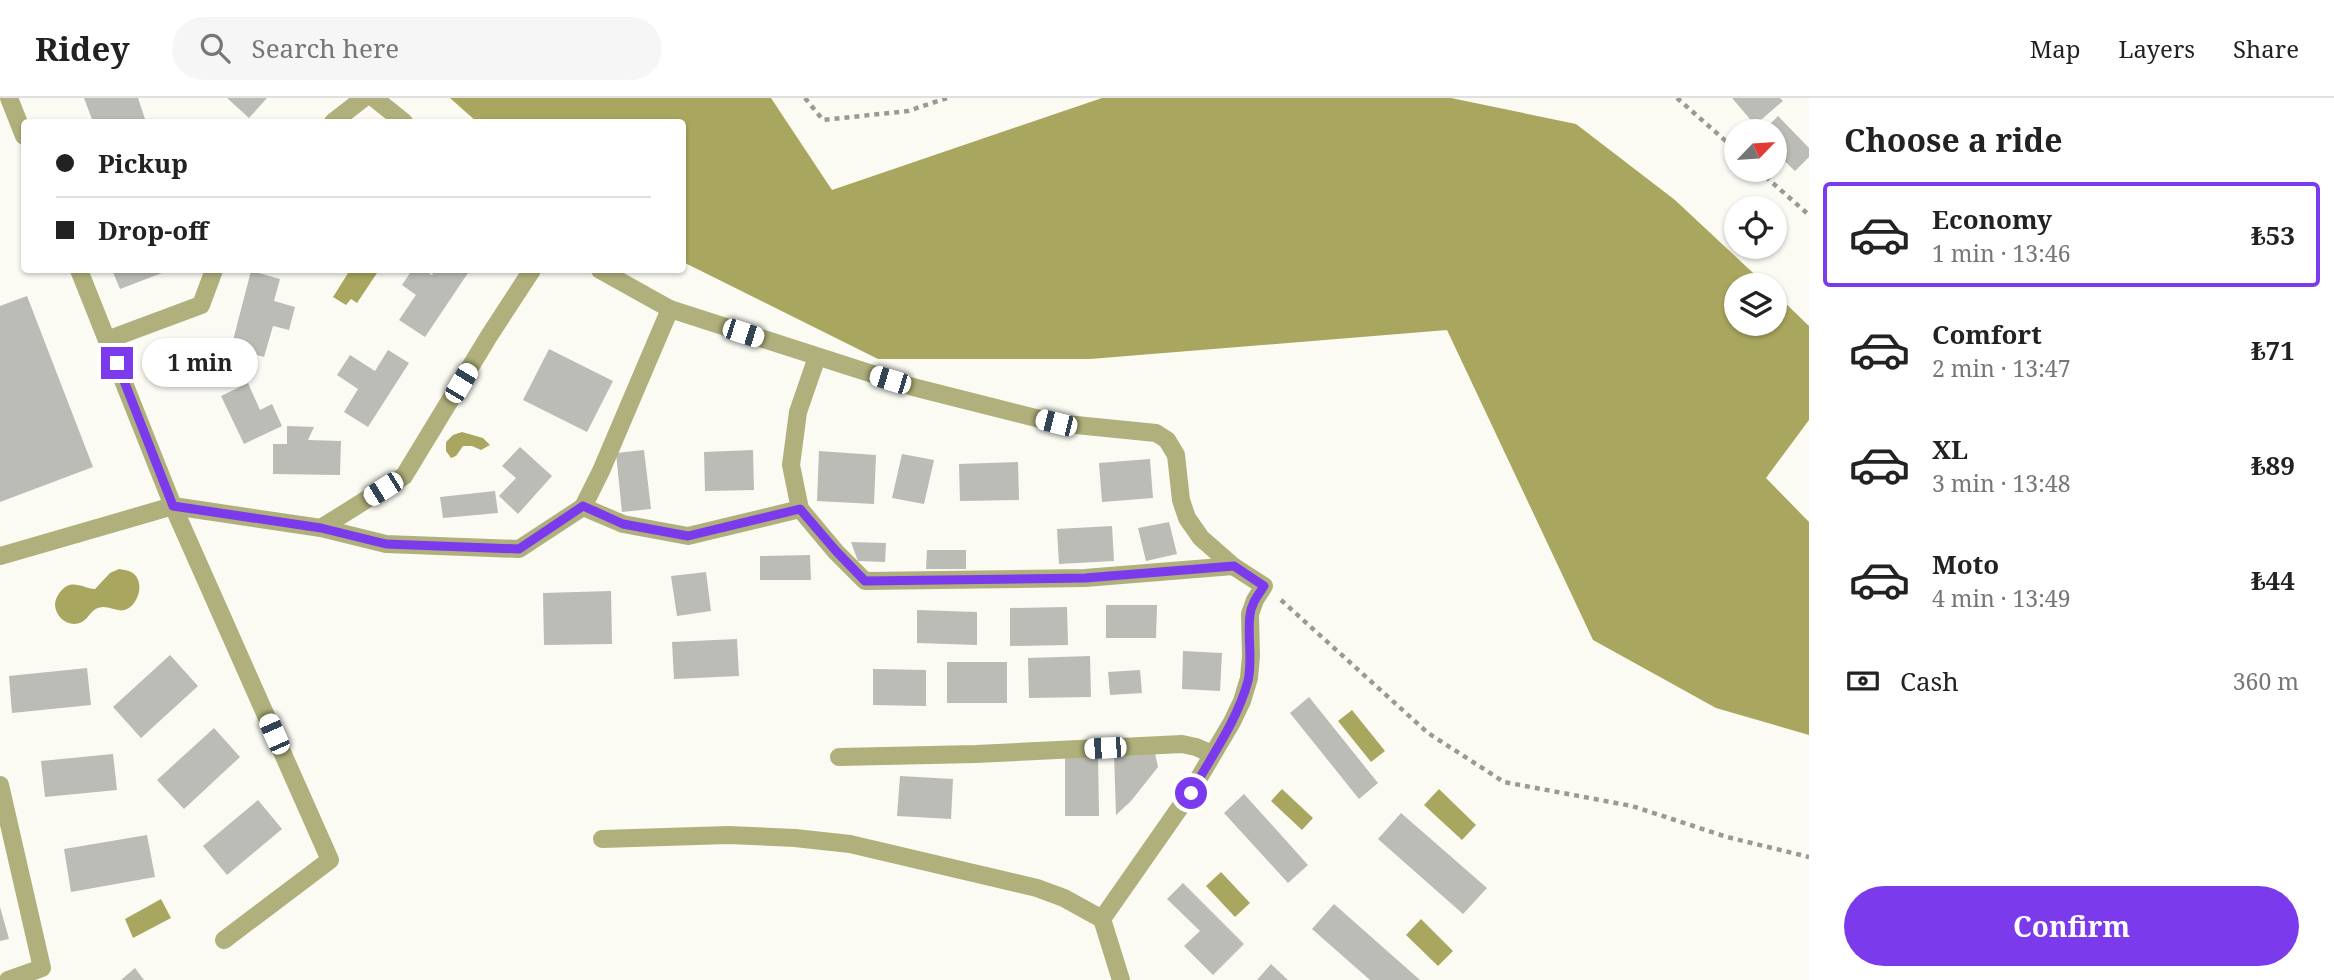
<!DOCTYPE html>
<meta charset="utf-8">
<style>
body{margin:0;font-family:"Noto Serif",serif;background:#f6f6f6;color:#222;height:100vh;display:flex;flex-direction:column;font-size:26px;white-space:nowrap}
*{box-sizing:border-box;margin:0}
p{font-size:23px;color:#767676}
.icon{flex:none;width:38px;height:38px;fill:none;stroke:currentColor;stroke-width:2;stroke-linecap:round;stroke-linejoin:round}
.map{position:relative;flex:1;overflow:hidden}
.drawer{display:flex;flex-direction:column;background:#fff;width:525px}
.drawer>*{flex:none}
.hud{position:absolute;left:21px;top:21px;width:665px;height:154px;border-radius:7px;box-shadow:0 2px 5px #0004;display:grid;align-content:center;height:154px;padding:0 35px;background:#fff}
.needle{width:46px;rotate:65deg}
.fabs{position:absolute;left:1724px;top:21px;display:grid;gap:14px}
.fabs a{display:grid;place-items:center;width:63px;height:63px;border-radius:50%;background:#fff;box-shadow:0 2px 5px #0004;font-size:35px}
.end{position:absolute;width:32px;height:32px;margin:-16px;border:9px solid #7c3aed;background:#fff;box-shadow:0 0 0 4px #fff}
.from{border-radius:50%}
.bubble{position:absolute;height:49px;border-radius:24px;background:#fff;box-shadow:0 2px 5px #0004;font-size:23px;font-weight:700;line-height:49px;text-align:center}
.car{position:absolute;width:21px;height:42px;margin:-21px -10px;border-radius:9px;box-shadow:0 0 5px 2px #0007;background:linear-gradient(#fff 24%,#345 0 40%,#fff 0 76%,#345 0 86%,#fff 0)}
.hud b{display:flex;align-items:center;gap:24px;height:66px;font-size:26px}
.hud b+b{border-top:2px solid #e0e0e0}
.hud i{width:18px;height:18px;background:#222}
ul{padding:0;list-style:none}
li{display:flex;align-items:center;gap:21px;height:105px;margin:0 14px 10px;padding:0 21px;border:4px solid transparent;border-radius:7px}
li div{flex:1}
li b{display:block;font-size:26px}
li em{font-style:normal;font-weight:700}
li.active{border-color:#7c3aed}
li>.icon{width:63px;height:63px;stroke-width:1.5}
h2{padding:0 35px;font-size:32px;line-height:84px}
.pay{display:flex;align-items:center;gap:18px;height:77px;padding:0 35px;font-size:26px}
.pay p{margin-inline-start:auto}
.cta{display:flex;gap:14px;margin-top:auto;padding:14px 35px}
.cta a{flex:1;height:80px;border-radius:42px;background:#7c3aed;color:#fff;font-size:28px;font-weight:700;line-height:80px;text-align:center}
header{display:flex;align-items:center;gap:42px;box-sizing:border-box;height:98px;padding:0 35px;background:#fff;border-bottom:2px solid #e0e0e0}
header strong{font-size:33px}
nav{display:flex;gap:38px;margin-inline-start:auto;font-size:24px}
.search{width:490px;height:63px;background:#f6f6f6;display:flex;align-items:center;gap:18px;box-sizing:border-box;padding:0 24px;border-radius:38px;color:#767676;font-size:26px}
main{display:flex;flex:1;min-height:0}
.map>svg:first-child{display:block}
.water{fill:#a9a75f}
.building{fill:#bcbcb6}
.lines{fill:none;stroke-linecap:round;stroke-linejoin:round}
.path{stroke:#9a9a95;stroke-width:4.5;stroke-dasharray:5 5;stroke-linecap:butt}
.street{stroke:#b0b07c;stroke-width:18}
.route{stroke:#7c3aed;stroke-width:9}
</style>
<header>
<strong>Ridey</strong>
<div class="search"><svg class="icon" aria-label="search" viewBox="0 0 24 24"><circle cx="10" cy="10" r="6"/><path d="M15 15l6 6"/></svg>Search here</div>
<nav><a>Map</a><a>Layers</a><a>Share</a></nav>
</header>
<main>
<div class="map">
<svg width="1809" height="882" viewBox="0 0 1809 882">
<rect width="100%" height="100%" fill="#fbfbf4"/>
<g class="water">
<path d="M450 0H771L832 92 1102 0H1451L1576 26 1675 102 1766 187H1736V226H1774L1775 195 1809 228V322L1766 380 1809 424V637L1716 610 1593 542 1447 232 1090 261H878L683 164 682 24H477Z"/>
<path d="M350 172H379L357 205 351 201 346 207 333 199Z"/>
<path d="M462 334 483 340 490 347 481 352 472 348H463L456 358 451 360 446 353V344L453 337Z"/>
<path d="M119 471C124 472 130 472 134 476 144 485 139 503 129 510 119 517 109 506 98 510 91 512 89 520 82 524 70 530 56 521 55 507 55 502 58 496 61 493 71 480 83 490 95 491L110 475Z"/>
<path d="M1352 612 1385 653 1371 664 1338 623Z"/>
<path d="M1282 691 1313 720 1302 732 1271 703Z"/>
<path d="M1439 691 1476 727 1462 742 1424 707Z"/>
<path d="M1221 774 1250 805 1235 819 1206 788Z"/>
<path d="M161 801 171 820 133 840 125 821Z"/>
<path d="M1421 821 1453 853 1438 868 1406 837Z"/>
</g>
<g class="building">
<path d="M84 0H138L146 24H93Z"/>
<path d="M227 0H267L249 20Z"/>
<path d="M1732 0H1780L1783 3 1755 27Z"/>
<path d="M1778 18 1809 50V59L1795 73 1774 53V33H1763Z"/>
<path d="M112 172H170L120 191Z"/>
<path d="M412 172H424L432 177 435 172H470L425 239 399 222 416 197 402 187Z"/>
<path d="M251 173 280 181 274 203 295 209 289 232 273 228 264 259 231 250Z"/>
<path d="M27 198 93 369 0 404V208Z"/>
<path d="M549 251 613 283 587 334 523 302Z"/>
<path d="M388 252 409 265 368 329 344 314 358 291 337 277 350 257 375 273Z"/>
<path d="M248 285 260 312 272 306 282 328 244 346 221 298Z"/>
<path d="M287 328 314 329 308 342 341 343 340 377 273 376V346H287Z"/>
<path d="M520 349 552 378 518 416 499 398 516 380 502 368Z"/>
<path d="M644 352 651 411 622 414 616 355Z"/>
<path d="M753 352 754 392 705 393 704 354Z"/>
<path d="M819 353 876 357 874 406 817 403Z"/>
<path d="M902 356 934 362 924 406 892 400Z"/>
<path d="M1150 361 1153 400 1102 404 1099 365Z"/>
<path d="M1018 364 1019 402 960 403 959 366Z"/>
<path d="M495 393 498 415 443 420 440 399Z"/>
<path d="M1169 424 1177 456 1146 463 1138 430Z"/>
<path d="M1112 428 1114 463 1059 466 1057 431Z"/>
<path d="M851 444 886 445 885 464 858 463Z"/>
<path d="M927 452H966V471H926Z"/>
<path d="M810 457 811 482H760V458Z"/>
<path d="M706 474 711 513 677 518 671 478Z"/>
<path d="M611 493 612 546 544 547 543 495Z"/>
<path d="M1106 507H1157L1156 540H1106Z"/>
<path d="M1067 509 1068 547 1010 548V510Z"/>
<path d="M917 512 977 514V547L917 545Z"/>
<path d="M737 541 739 578 674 581 672 544Z"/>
<path d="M1183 553 1222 555 1220 593 1182 591Z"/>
<path d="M170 557 198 588 141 640 113 609Z"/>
<path d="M1090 558 1091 599 1029 600 1028 560Z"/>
<rect x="947" y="564" width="60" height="41"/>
<path d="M87 570 91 607 12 615 9 578Z"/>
<path d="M873 571 926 572V608L873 607Z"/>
<path d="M1140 572 1142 595 1110 597 1108 574Z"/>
<path d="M1309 599 1378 685 1359 701 1290 615Z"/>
<path d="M214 630 240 659 184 711 157 682Z"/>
<path d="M1065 653H1098L1099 718H1065Z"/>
<path d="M1114 655H1155L1158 669 1131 703 1116 717Z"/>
<path d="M113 656 117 692 45 699 41 663Z"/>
<path d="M900 678 953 681 951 721 897 718Z"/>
<path d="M1244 696 1308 767 1288 785 1224 715Z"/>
<path d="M258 702 282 731 227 777 203 748Z"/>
<path d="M1401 715 1487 790 1463 816 1378 741Z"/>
<path d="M147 737 155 779 71 794 64 751Z"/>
<path d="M1183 785 1244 846 1213 877 1184 848 1200 833 1167 801Z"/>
<path d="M1334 806 1420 882H1370L1312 831Z"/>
<path d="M0 809 9 841 0 843Z"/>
<path d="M1271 866 1288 882H1257Z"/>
<path d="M135 870 144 882H121Z"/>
</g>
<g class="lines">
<g class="path">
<path d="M805 0 823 22 908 13 947 0"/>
<path d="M1677 0 1736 52"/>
<path d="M1758 72 1809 117"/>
<path d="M1281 502 1428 635 1504 684 1632 708 1727 739 1809 759"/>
</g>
<g class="street">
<path d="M9 0 24 38"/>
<path d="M374 0 404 24"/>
<path d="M333 24 364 0"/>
<path d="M79 172 173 408 330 762 224 842"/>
<path d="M600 172 670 211 913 289 1056 325 1156 335 1167 342 1176 357 1181 402 1187 420 1201 440 1233 468 1264 488 1255 502 1250 516 1251 558 1249 580 1242 603 1232 624 1190 695 1102 821"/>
<path d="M107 242 201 207 214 172"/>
<path d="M583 409 601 373 670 211"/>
<path d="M800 411 791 367 798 314 817 259"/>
<path d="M321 430 404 378 489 238 532 172"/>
<path d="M0 458 173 408 321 430 386 446 519 451 583 409 623 426 688 438 800 411 836 454 865 483 1085 480 1233 468"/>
<path d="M839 659 976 656 1182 646 1196 649 1212 656"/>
<path d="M0 687 42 870 8 882"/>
<path d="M602 741 728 737 795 740 850 746 1037 790 1064 800 1102 821 1121 882"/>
</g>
</g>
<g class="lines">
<path class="route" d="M117 265 173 408 321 430 386 446 519 451 583 408 623 426 688 438 800 411 836 453 865 483 1085 480 1234 468 1264 488C1258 497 1251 506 1250 517 1247 539 1253 561 1248 583 1237 623 1211 659 1191 695"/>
</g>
</svg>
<div class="fabs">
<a><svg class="needle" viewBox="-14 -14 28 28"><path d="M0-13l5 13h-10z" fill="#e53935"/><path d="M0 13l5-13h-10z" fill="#767676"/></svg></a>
<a><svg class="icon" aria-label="locate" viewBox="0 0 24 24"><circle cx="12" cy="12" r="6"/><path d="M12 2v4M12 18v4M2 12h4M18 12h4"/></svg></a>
<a><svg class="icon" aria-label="layers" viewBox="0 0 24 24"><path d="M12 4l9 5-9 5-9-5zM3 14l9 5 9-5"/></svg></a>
</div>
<i class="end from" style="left:1191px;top:695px"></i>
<i class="end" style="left:117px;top:265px"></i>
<div class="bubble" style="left:142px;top:240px;width:116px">1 min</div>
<i class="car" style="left:743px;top:235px;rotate:108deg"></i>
<i class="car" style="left:890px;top:282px;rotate:287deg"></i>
<i class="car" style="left:461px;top:285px;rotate:31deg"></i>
<i class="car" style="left:1056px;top:325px;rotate:284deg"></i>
<i class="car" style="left:383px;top:391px;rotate:238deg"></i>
<i class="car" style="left:274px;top:636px;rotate:336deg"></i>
<i class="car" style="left:1105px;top:650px;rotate:267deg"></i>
<div class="hud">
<b><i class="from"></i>Pickup</b>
<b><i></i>Drop-off</b>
</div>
</div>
<section class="drawer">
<h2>Choose a ride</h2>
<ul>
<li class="active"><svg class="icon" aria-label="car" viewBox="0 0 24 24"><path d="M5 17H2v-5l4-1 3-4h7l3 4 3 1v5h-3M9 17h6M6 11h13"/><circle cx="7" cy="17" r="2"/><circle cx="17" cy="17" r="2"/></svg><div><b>Economy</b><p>1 min · 13:46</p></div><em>₺53</em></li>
<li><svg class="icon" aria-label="car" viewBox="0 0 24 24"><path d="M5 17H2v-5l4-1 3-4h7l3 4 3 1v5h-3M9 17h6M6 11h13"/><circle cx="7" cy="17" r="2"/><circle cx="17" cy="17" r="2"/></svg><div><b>Comfort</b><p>2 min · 13:47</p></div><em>₺71</em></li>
<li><svg class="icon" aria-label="car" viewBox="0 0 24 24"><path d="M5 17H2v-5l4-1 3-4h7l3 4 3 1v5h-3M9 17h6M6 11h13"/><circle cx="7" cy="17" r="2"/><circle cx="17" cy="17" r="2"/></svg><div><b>XL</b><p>3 min · 13:48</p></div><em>₺89</em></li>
<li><svg class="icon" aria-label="car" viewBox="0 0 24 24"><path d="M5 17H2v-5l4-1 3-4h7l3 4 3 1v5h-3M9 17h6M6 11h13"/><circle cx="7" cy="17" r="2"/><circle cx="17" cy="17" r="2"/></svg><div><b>Moto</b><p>4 min · 13:49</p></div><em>₺44</em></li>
</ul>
<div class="pay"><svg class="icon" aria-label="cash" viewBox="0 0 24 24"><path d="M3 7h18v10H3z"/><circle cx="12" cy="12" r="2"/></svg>Cash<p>360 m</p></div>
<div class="cta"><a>Confirm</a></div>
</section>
</main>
